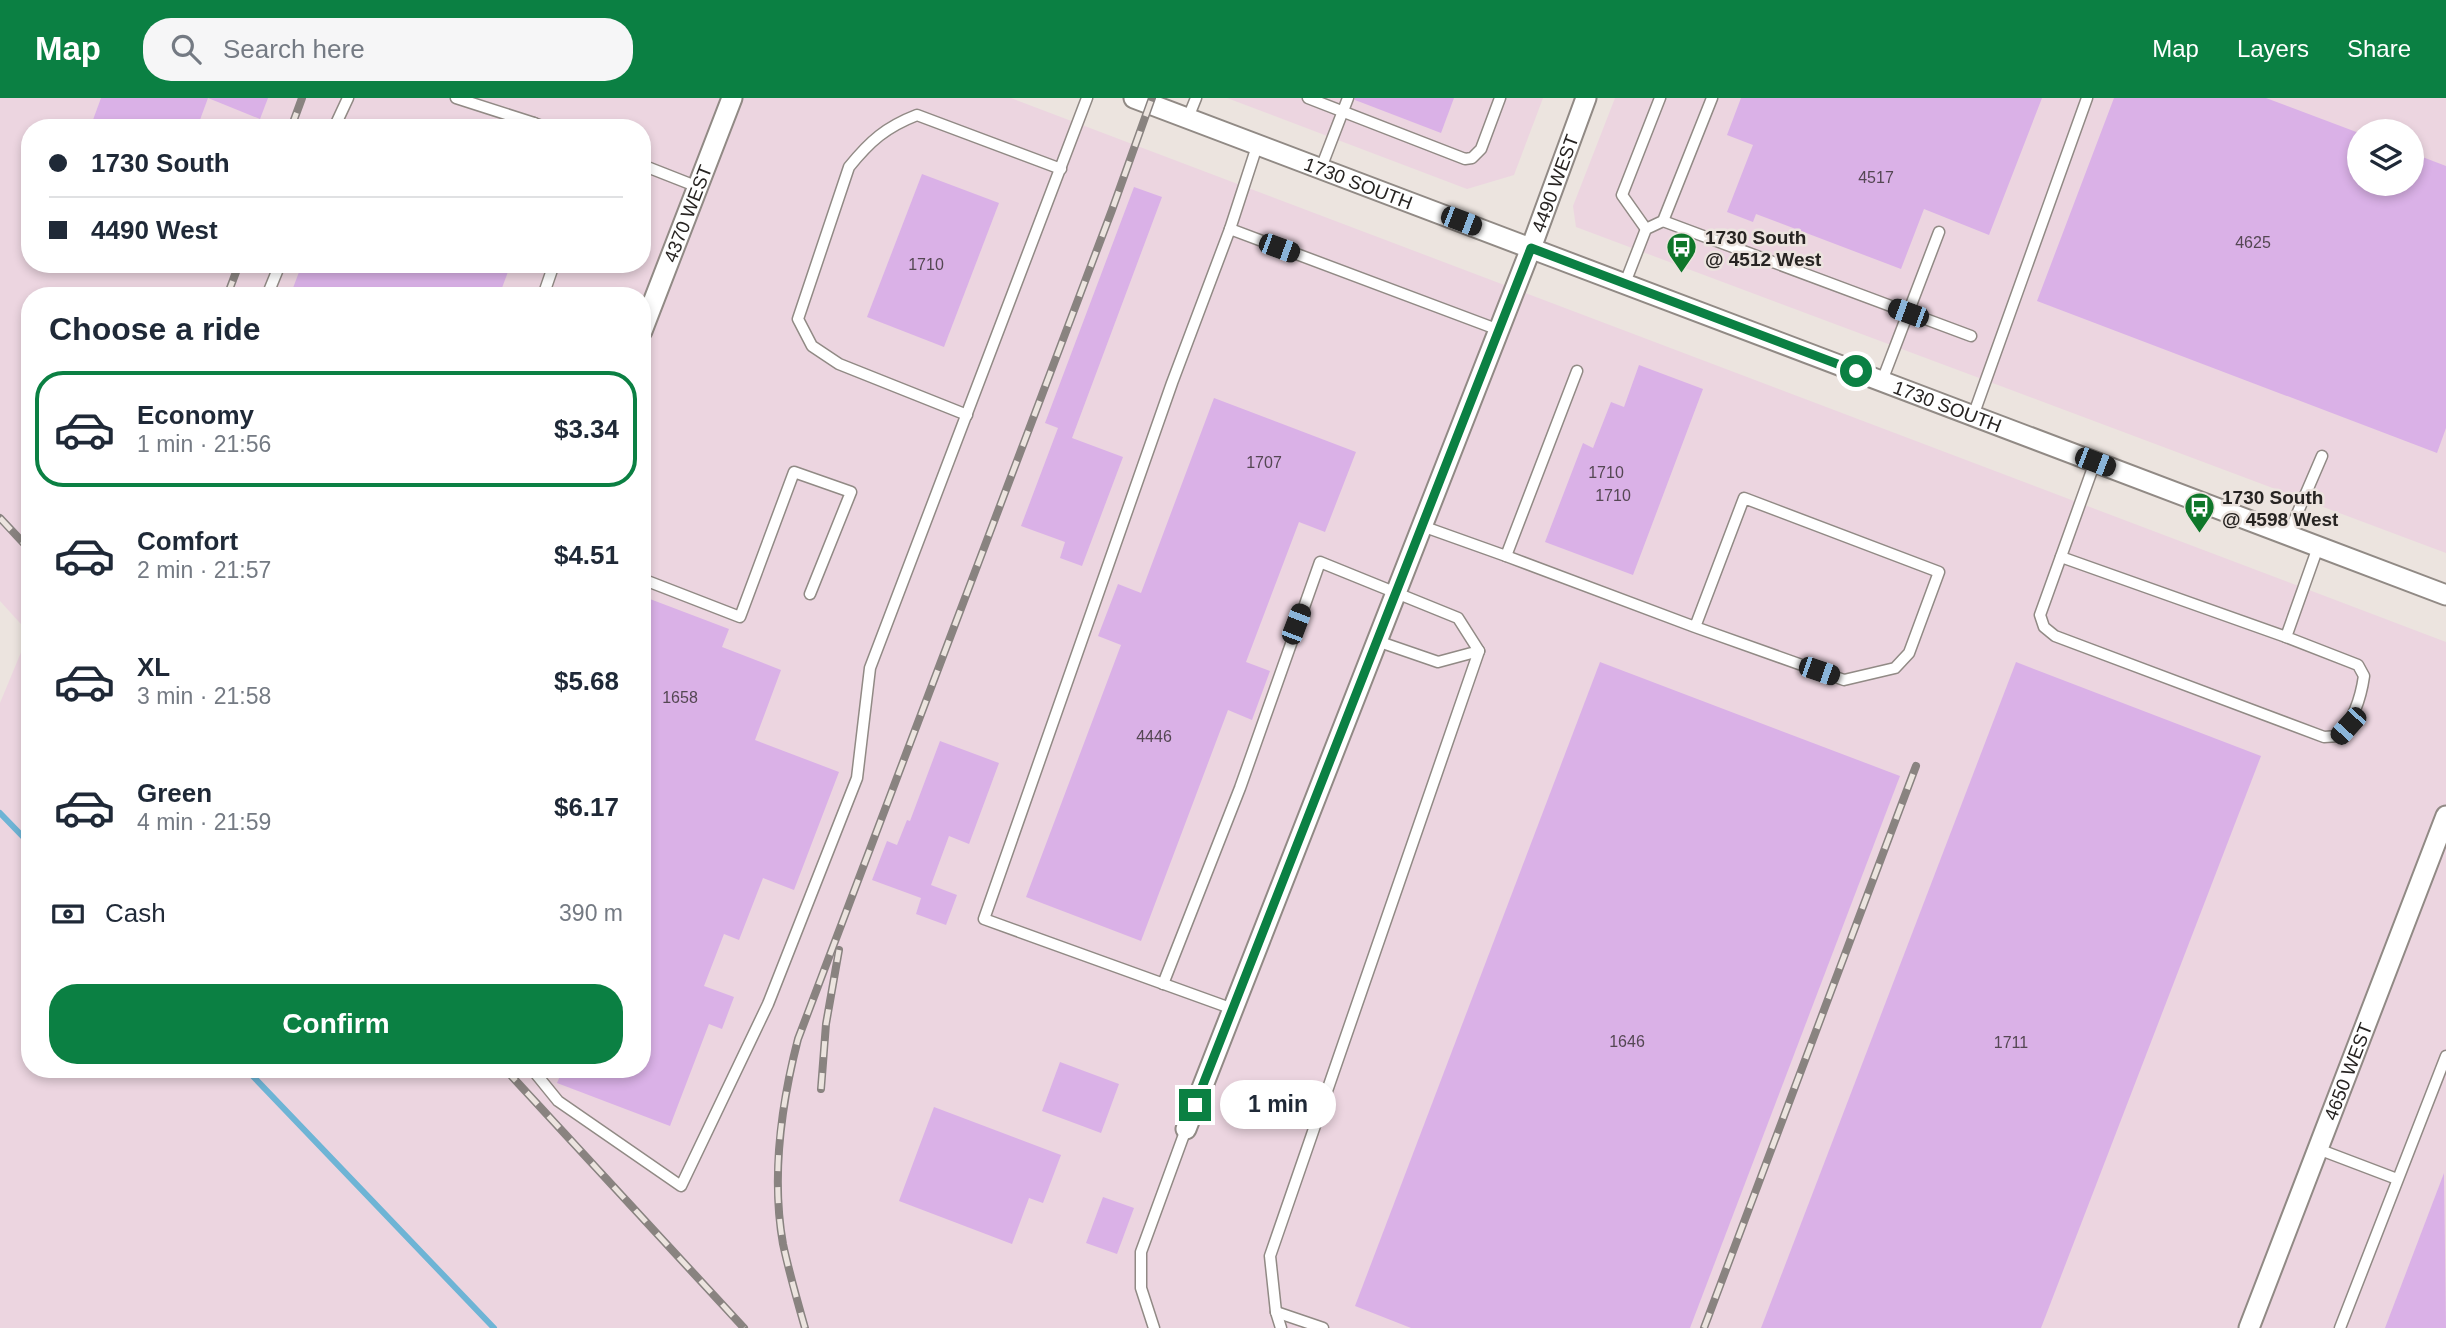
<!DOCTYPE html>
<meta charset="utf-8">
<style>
body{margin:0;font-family:Arial,sans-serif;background:#f6f6f7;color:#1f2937;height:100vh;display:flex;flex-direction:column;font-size:26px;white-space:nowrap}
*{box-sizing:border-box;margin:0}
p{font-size:23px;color:#747a83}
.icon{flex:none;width:38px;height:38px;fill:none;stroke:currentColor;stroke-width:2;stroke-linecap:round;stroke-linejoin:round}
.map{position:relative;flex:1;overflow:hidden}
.side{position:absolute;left:21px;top:189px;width:630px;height:791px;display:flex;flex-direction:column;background:#fff;border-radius:28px;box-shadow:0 4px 10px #0003}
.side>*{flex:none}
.top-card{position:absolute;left:21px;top:21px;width:630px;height:154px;border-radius:28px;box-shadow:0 4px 10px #0003;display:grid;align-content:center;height:154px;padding:0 28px;background:#fff}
.controls{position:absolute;left:2347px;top:21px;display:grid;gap:14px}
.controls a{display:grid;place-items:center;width:77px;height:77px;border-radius:50%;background:#fff;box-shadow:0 4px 10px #0003;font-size:35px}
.end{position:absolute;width:32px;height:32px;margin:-16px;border:9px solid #0b8043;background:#fff;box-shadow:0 0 0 4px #fff}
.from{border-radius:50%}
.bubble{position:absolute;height:49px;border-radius:24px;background:#fff;box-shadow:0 4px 10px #0003;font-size:23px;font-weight:600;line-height:49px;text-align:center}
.car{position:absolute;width:21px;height:42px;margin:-21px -10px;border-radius:9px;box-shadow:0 0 5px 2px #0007;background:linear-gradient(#222 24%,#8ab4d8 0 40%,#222 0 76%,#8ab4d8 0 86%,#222 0)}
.top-card b{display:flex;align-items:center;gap:24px;height:66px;font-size:26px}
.top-card b+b{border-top:2px solid #e0e1e3}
.top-card i{width:18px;height:18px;background:#1f2937}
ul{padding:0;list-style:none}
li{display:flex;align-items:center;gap:21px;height:116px;margin:0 14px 10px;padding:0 14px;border:4px solid transparent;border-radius:28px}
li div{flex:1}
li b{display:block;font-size:26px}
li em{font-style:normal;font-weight:600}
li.selected{border-color:#0b8043}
li>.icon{width:63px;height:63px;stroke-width:1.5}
h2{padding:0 28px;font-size:32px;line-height:84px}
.pay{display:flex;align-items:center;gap:18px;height:77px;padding:0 28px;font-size:26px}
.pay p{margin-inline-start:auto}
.primary-button{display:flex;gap:14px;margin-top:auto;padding:14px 28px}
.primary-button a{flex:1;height:80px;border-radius:28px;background:#0b8043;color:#fff;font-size:28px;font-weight:600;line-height:80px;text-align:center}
header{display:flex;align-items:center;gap:42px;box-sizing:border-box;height:98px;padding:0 35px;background:#0b8043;color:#fff}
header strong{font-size:33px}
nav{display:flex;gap:38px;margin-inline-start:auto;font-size:24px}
.search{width:490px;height:63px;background:#f6f6f7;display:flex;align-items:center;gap:18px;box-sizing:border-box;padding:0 24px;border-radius:28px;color:#747a83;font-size:26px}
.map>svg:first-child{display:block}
.industrial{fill:#ecd5e0;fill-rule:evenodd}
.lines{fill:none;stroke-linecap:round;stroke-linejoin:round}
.stream{stroke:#6eb4d5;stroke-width:6}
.building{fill:#dab1e7}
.service-casing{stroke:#918a85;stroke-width:13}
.minor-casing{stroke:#918a85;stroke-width:23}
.service{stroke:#fff;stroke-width:10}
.minor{stroke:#fff;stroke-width:19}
.rail-casing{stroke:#898380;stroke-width:8}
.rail{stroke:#ece4df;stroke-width:5;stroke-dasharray:16;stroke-linecap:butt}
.route{stroke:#0b8043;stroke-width:9}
.labels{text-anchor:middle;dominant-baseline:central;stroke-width:5;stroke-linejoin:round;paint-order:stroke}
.number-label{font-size:16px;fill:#544753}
.street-label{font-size:19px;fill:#272422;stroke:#ece4df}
.poi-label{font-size:19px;font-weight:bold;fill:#272422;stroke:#ece4df;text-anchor:start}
</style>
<header>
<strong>Map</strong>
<div class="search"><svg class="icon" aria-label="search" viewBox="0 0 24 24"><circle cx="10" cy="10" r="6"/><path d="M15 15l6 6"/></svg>Search here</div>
<nav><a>Map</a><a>Layers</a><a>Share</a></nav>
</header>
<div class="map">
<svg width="2446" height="1230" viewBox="0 0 2446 1230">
<rect width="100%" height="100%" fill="#ece4df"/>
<g class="industrial">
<path d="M0 0H1011L2446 544V1230H0V605L29 535 0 503ZM30 30H642V166H30ZM30 198H642V971H30Z"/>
<path d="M1227 0H1543L1514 77 1467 91Z"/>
<path d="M1615 0H2446V455L1576 129 1573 108ZM2359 33H2412V86H2359Z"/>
</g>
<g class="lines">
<g class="stream">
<path d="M0 715 30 746"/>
<path d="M246 971 494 1230"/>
</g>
</g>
<g class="building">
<path d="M101 0H208L197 30H90Z"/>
<path d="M208 0H268L260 21Z"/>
<path d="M1355 0H1454L1441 35 1355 2Z"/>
<path d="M1741 0H2042L1989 137 1924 111 1901 171 1756 116 1753 124 1727 114 1753 47 1727 37Z"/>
<path d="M2114 0H2266L2359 35V86H2412V55L2446 68V330L2437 355 2037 203Z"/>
<path d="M922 76 999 105 944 249 867 219Z"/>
<path d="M1134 89 1162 99 1072 340 1123 359 1082 468 1060 460 1065 444 1021 428 1058 330 1045 325Z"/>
<path d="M302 166H497L509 171 499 198H290Z"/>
<path d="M1639 267 1703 291 1633 477 1545 444 1583 345 1593 350 1611 304 1624 309Z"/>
<path d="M1214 300 1356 354 1325 434 1299 424 1246 564 1270 573 1252 622 1228 612 1141 843 1026 799 1121 547 1098 538 1118 486 1141 495Z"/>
<path d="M642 498 729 531 722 549 781 572 755 642 839 674 794 792 763 780 739 842 724 836 704 888 734 899 722 931 709 926 670 1028 557 985 563 971H642Z"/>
<path d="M1600 564 1900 678 1690 1230H1411L1355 1208Z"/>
<path d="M2016 564 2261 658 2041 1230H1761Z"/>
<path d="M940 643 999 665 969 746 949 738 931 787 957 797 946 827 916 816 921 800 872 782 887 743 897 747 907 722 910 723Z"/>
<path d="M1060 964 1119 986 1101 1035 1042 1013Z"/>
<path d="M934 1009 1061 1057 1043 1105 1029 1100 1012 1146 899 1103Z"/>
<path d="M2444 1075 2446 1230H2385Z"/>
<path d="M1103 1099 1134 1110 1117 1156 1086 1145Z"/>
</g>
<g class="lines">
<defs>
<g id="service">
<path d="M456 0 534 25"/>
<path d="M1308 0 1465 61 1472 60 1481 51 1500 0"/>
<path d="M1188 20 1196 0"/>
<path d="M334 30 348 0"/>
<path d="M532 30 534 25 547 30"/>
<path d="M1258 45 1230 131 1499 232"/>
<path d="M642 67 698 89"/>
<path d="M1321 70 1348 0"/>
<path d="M1663 123 1971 238"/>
<path d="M1230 131 1172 285 984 821 1233 911"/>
<path d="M1646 131 1622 97 1660 0"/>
<path d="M1625 185 1646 131 1663 123 1712 0"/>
<path d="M267 198 280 166"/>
<path d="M543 198 554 166"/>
<path d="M1882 283 1939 134"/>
<path d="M967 317 839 266 812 248 798 221 849 69C870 43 886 29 917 17L1061 71"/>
<path d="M1973 318 2087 0"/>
<path d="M2095 364 2040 517 2044 529 2055 538 2324 639 2339 638C2353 622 2361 599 2364 578L2358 567 2286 539 2318 449"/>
<path d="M1422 428 1506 458 1577 273"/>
<path d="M2288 437 2322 358"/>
<path d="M1506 458 1695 529 1844 582 1895 570 1909 555 1939 474 1744 400 1695 529"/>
<path d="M2061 459 2286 539"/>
<path d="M642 481 740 519 794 374 851 394 810 496"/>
<path d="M1163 886 1240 690 1320 464 1458 520 1479 553 1438 564 1377 543"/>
<path d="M532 971 558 1003 681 1088 768 906 857 680 870 570 1087 0"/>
<path d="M2318 1051 2397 1081"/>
<path d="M1276 1214 1323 1230"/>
<path d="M1154 1230 1141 1190V1154L1186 1031"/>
<path d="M1281 1230 1276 1214 1270 1158 1479 553"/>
<path d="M2340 1230 2446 958"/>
</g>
<g id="minor">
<path id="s1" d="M1134 0 2446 497"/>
<path id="s2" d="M642 233 732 0"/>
<path id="s3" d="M1186 1031 1531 150 1586 0"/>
<path id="s4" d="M2249 1230 2446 718"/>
</g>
</defs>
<use href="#service" class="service-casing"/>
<use href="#minor" class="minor-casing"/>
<use href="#service" class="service"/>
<use href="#minor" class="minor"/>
<defs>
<g id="rail">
<path d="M291 30 302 0"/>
<path d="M227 198 239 166"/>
<path d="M0 420 30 452"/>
<path d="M505 971 744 1230"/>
<path d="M821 991 826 926 839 852"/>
<path d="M805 1230C797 1202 789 1174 783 1146 771 1078 781 1007 798 941L1112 112 1152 0"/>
<path d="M1704 1230 1916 668"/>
</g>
</defs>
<use href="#rail" class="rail-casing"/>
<use href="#rail" class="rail"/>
</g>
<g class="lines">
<path class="route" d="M1195 1007 1531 150 1856 273"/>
</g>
<defs>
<symbol id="bus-pin" viewBox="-11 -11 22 30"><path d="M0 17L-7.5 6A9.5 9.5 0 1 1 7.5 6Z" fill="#0f772a" stroke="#ece4df"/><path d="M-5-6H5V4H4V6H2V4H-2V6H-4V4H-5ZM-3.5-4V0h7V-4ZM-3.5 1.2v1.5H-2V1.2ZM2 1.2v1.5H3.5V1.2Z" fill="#fff"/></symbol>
</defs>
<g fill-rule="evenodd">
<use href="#bus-pin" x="1664" y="132" width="35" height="47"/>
<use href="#bus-pin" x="2182" y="392" width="35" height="47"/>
</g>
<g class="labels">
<g class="number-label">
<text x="1876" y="79">4517</text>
<text x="2253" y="144">4625</text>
<text x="926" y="166">1710</text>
<text x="1264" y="364">1707</text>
<text x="1606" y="374">1710</text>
<text x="1613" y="397">1710</text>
<text x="680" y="599">1658</text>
<text x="1154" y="638">4446</text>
<text x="1627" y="943">1646</text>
<text x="2011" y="944">1711</text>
</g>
<g class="street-label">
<text stroke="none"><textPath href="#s1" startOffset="240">1730 SOUTH</textPath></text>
<text stroke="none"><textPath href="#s3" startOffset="1015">4490 WEST</textPath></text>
<text stroke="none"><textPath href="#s2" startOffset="126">4370 WEST</textPath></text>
<text stroke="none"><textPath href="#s1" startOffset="870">1730 SOUTH</textPath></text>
<text stroke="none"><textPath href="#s4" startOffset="275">4650 WEST</textPath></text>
</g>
<g class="poi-label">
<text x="1705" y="139">1730 South<tspan x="1705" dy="22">@ 4512 West</tspan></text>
<text x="2222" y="399">1730 South<tspan x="2222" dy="22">@ 4598 West</tspan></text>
</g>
</g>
</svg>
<div class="controls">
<a><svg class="icon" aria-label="layers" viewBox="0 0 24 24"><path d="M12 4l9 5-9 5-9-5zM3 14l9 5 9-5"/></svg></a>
</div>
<i class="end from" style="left:1856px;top:273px"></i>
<i class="end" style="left:1195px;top:1007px"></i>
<div class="bubble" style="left:1220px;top:982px;width:116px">1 min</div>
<i class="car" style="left:1461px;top:123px;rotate:111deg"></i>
<i class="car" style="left:1279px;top:150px;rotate:110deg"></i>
<i class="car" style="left:1908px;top:215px;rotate:290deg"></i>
<i class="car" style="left:2095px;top:364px;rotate:111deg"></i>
<i class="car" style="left:1296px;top:526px;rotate:21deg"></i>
<i class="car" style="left:1819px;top:573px;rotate:109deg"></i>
<i class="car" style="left:2348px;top:628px;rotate:222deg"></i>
<div class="top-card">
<b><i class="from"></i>1730 South</b>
<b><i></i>4490 West</b>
</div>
<section class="side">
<h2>Choose a ride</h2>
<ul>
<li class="selected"><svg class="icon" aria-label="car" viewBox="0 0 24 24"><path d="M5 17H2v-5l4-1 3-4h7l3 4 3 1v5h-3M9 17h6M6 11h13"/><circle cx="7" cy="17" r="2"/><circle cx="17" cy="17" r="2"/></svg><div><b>Economy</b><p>1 min · 21:56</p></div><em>$3.34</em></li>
<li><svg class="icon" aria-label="car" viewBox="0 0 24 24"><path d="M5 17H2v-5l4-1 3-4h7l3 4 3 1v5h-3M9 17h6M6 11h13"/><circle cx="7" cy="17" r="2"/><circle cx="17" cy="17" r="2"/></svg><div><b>Comfort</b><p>2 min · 21:57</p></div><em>$4.51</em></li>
<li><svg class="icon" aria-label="car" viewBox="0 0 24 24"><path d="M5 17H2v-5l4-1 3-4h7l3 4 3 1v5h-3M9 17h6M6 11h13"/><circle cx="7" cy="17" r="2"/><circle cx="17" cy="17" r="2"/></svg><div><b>XL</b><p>3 min · 21:58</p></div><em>$5.68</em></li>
<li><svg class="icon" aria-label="car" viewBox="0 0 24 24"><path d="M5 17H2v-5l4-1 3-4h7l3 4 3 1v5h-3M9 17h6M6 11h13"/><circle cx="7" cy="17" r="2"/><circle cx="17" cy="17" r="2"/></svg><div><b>Green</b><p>4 min · 21:59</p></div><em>$6.17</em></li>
</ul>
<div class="pay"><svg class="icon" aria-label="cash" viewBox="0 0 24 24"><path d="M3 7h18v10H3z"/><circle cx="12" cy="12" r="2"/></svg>Cash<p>390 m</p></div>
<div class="primary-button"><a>Confirm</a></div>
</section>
</div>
